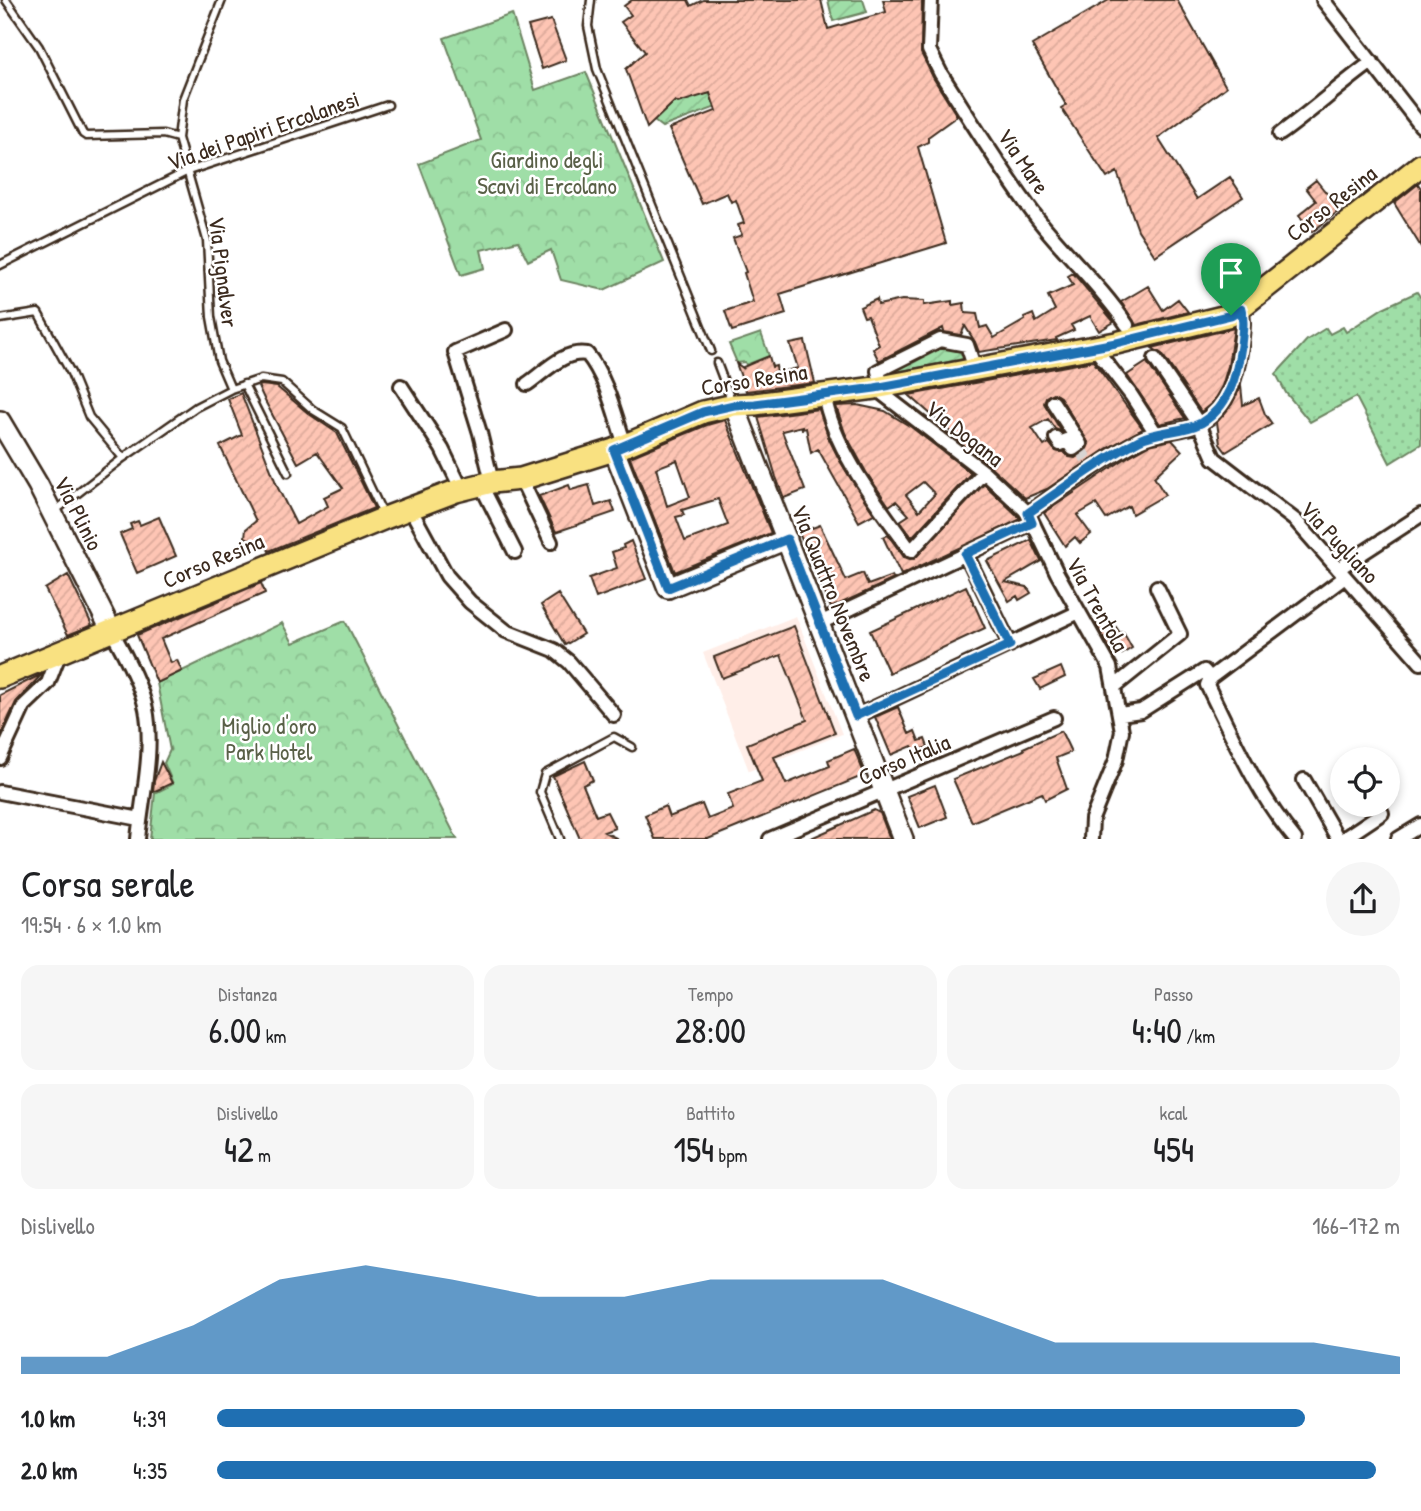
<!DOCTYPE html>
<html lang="it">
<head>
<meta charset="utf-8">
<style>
	body { margin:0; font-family:"Patrick Hand",sans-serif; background:#f6f6f6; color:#202124; height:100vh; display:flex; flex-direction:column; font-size:26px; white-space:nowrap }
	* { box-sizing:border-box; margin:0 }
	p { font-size:23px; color:#757577 }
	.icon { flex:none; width:38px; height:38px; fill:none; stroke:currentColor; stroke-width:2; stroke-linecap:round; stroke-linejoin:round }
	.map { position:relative; height:839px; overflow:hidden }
	.sheet { display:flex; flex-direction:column; background:#fff; flex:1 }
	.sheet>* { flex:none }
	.buttons { position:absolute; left:1330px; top:747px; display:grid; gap:14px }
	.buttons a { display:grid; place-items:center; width:70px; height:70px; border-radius:50%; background:#fff; box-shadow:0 4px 10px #0003; font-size:35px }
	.pin { position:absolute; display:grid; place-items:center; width:60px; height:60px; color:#fff; margin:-72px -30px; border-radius:50% 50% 50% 0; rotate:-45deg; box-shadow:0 0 7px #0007 }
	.pin .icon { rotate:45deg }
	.round { display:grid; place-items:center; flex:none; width:74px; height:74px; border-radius:37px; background:#f6f6f6 }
	.summary { display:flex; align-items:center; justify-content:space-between; height:119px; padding:0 21px }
	h1 { font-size:38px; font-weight:600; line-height:52px }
	.metrics { display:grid; grid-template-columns:repeat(3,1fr); gap:10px; height:119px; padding:7px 21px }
	.metrics div { display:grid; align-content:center; border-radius:18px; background:#f6f6f6; text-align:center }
	.metrics b { font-size:35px; font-weight:600 }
	.metrics small { font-size:19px; font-weight:400 }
	.metrics p { font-size:19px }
	.chart { height:196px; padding:14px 21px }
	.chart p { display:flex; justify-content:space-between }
	.chart svg { width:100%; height:126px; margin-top:7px; fill:#1f6fb2; opacity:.7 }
	ul { padding:0 21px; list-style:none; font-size:23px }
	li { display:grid; grid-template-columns:112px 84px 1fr; align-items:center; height:52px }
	li i { height:18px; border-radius:9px; background:#1f6fb2 }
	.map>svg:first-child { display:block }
</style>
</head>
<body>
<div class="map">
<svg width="1421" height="839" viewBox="0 0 1421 839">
	<defs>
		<pattern id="grass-dots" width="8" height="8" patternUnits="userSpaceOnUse" patternTransform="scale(1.75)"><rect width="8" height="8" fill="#9fdea7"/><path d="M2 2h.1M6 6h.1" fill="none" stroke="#8abf8f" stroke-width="1.8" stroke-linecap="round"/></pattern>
		<pattern id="park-crowns" width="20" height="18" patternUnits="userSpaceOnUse" patternTransform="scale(1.75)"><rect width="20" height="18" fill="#9fdea7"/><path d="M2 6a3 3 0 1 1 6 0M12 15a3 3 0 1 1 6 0" fill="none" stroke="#8abf8f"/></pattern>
		<pattern id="garden-furrows" width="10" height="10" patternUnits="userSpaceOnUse" patternTransform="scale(1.75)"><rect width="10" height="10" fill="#9fdea7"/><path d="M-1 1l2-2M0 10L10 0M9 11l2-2" fill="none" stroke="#8abf8f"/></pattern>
		<pattern id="building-hatch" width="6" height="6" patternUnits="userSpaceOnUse" patternTransform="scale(1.75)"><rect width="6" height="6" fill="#fec5b4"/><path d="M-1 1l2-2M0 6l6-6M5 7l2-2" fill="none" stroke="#dba99a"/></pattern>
	</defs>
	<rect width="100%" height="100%" fill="#fff"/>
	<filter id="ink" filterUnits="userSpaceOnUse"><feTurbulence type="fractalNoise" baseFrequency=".0143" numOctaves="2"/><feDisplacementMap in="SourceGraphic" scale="14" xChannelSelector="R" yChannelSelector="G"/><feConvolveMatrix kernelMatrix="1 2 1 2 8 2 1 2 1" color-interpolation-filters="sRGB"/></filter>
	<g filter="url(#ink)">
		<!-- built -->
		<path fill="#ffeee8" d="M796,616L842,734L749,771L703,653Z"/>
		<!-- grass -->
		<path fill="url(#grass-dots)" stroke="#6d8462" stroke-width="2" d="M1417,292L1421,298V444L1390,463L1356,397L1310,422L1286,393L1276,374L1307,340L1326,328L1330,334L1343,327L1346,332L1383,308Z"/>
		<!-- park -->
		<path fill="url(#park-crowns)" stroke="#6d8462" stroke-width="2" d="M512,14L535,90L586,72L664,262L604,290L561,280L551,250L528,261L518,241L481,250L485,268L461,275L419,164L481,140L444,38Z
			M761,333L769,356L746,365L745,362L737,363L729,344Z
			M345,621L457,839H150L155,793L173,784L164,763L170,750L157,683L282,623L293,643Z"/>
		<!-- garden -->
		<path fill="url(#garden-furrows)" stroke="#6d8462" stroke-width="2" d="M828,0H863L867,12L833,21Z
			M710,93L712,100L720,98L722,105L662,127L654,121L675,101Z
			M950,346L967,348L968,358L893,373L890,365L931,348Z"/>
		<!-- building -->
		<path fill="url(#building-hatch)" stroke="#3b2a1e" stroke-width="2" fill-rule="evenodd" d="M632,0H688L691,6L703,0H821L828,29L886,12L883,0H922L921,53L934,79L957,116L928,137V142L918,147L946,243L780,294L786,314L732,331L725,311L753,302L744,273L746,272L733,238L742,235L738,225L744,223L736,200L731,202L727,193L702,204L669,129L716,111L710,93L678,103L675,101L647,128L626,69L645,52L621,22L631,15L624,6Z
			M1109,0H1177L1226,87L1158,138L1197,199L1230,177L1243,197L1155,256L1138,230L1117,172L1107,178L1061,108L1066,105L1032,45Z
			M551,20L566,60L542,69L528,26Z
			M1316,180L1340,210L1312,232L1299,215L1316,201L1306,188Z
			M1418,184L1421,188V247L1394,203Z
			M1073,273L1114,322L1099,331L1090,316L1071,325L1074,330L1056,338L1057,340L979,352L975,342L965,326L961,335L944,332L943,328L879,361L873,349L879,345L868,316L864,317L860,307L877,299L878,305L902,300L924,301V305L952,301V305L964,303L965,313L977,314L980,328L987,326L994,338L1025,320L1024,318L1033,314L1036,322L1055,310L1048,296L1073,285L1068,276Z
			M1148,286L1163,310L1178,299L1188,312L1136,325L1121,302Z
			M1234,328L1228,366L1222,386L1212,403L1201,412L1162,354L1152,348Z
			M805,341L815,383L746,391L736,363L744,369L743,367L769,356L772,367L776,366L777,373L798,368L790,344Z
			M1093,361L1143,429L1106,449L1047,489L1025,498L989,465L949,434L951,432L909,395ZM1053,393L1060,397L1089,444L1086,451L1075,458L1069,457L1064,452L1056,451L1049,443L1044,446L1032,428L1048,419L1055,429L1062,432L1044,403L1046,397Z
			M1147,362L1148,364L1185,418L1160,424L1127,375Z
			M262,385L277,387L309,414L337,433L374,508L269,551L263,540L257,543L245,537L246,529L256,521L220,446L242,435L228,399L241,393L278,488L296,524L328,506L324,497L343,488L317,452L298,463L265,401L258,386Z
			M1241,386L1243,405L1259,398L1265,414L1272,424L1226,452L1220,444L1217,422L1232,404Z
			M857,405L885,411L911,427L971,473L912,537L900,521L909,515L896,501L889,506L866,472L845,433L836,406ZM923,482L935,494L919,511L906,495Z
			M819,409L829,439L840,461L874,514L859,522L818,449L811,453L806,428L802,429V426L782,431L805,490L784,498L776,477L758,417Z
			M725,420L771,533L675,572L630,457L707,425ZM677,460L690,497L667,506L656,468ZM718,499L728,525L685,541L676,517L684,515L682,510Z
			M1172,440L1182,451L1154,477L1165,495L1132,514L1129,506L1106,519L1096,504L1077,515L1091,534L1080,543L1075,537L1065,546L1044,513L1129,456L1149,445Z
			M984,484L1021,519L901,575L883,537L888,535L904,557L914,559Z
			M569,485L571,490L589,485L595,506L611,501L615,512L556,532L539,496Z
			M159,517L176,556L137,573L120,534L132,529L130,524L138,521L140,525Z
			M820,525L846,580L863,573L868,585L892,576L894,579L831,608L799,533Z
			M1031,540L1041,561L1005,582L1027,587L1031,593L1019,600L1017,596L1009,601L987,561Z
			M631,541L646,579L596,598L589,578L617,568L612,552L624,548L623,545Z
			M68,575L92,625L68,635L45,589Z
			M261,583L265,593L161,639L171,663L177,660L182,671L157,683L137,635Z
			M966,586L985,628L889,673L870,631Z
			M558,594L583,634L565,645L541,605Z
			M1103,621L1109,631L1116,627L1120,633L1123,632L1132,648L1122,654L1117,645L1110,649L1096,624Z
			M794,626L835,733L774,757L786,784L830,766L828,760L854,749L865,775L708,839H655L645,815L665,806L669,817L702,804L708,819L733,809L728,794L762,781L747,744L807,720L781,655L722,678L714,657Z
			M1061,667L1065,677L1040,689L1034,679Z
			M42,674L16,702L0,737V695Z
			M898,707L909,734L915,731L919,741L925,739L928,747L915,752L912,746L891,755L875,717Z
			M1061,731L1071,752L1056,758L1067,789L1045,800L1042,793L972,822L953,779L1024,750L1023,748Z
			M585,761L593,780L583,785L596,816L607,812L615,828L604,832L618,839H580L553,776Z
			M161,762L172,783L153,792L154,781Z
			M935,785L947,817L920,828L907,796Z
			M874,810L880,813L890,839H809Z"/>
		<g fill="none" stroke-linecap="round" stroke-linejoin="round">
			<!-- street-tunnel -->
			<path stroke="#d8d4d2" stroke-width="12" stroke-dasharray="12 6" stroke-linecap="butt" d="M1080,449L1089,463"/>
			<defs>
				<path id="lane" d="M6,0L39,47L83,134L86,136L163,134L178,138
					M222,0L183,99L178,138L207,240L211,317L219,361L231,389
					M591,0L588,26L597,69L711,351
					M0,265L188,171L388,105
					M0,319L38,313L71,373L89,417L123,458
					M717,363L731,400
					M244,384L288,473
					M55,511L123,458L196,407L231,389L261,379L282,382L313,410L342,428L384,516
					M560,839L540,792L545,774L614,737L632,747"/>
				<path id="street" d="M931,0L929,50L941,74C972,122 1002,172 1037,218C1066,255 1101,286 1127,325
					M1323,0L1421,126
					M1280,134C1312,111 1340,85 1372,62
					M1094,347L1131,395L1157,435
					M1155,359L1199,424L1214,458L1296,521L1421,663
					M527,384C545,372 563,350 587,354C607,378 615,416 625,445
					M401,386L442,449L462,490
					M882,386L878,371L940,340L967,345L975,369
					M875,388L984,472L1028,513L1057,573L1110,667L1122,731L1116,760L1092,819L1091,839
					M824,394C834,451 878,505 911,551L984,472
					M1053,402L1080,444L1073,449L1066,440L1060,444L1056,438
					M521,479L551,542
					M492,482L480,433L455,352L506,330
					M481,485L515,552
					M410,508L447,576L470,602L506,631L554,650L569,662L614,715
					M1028,513C1064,488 1100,461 1139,440C1158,430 1182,433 1201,423C1229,407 1237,375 1241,346C1242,333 1245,321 1241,309
					M966,554L1010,645
					M1338,569L1421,515
					M820,623L1032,523
					M111,630C123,651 141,685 146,709C154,751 142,797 138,839
					M1210,678L1207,685C1233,737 1257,794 1295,839
					M1114,687L1180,634L1157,587
					M1120,714L1141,711L1204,671L1210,678L1345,577
					M857,716L1079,612
					M0,758L24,706L48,683L60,652
					M1304,780L1338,839
					M0,792L140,819
					M770,839L1054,718
					M1343,839L1382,813L1376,805
					M1398,839L1421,825"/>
				<path id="secondary" d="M734,405L903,839
					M0,421L38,485L111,630
					M614,450L668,588L787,539"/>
				<path id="primary" d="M0,677L385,518L456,491L492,482L521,479L614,450L703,412L734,405L755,404L875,388L1116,343L1231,315L1421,165"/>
			</defs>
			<!-- lane casing -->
			<use href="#lane" stroke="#3b2a1e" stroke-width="11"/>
			<!-- street casing -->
			<use href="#street" stroke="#3b2a1e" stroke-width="18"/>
			<!-- secondary casing -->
			<use href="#secondary" stroke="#3b2a1e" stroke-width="24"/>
			<!-- primary casing -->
			<use href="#primary" stroke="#3b2a1e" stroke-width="26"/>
			<!-- lane -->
			<use href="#lane" stroke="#fff" stroke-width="6"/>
			<!-- street -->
			<use href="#street" stroke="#fff" stroke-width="12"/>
			<!-- secondary -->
			<use href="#secondary" stroke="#fff" stroke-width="19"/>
			<!-- primary -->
			<use href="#primary" stroke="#f9e181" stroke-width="21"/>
		</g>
	</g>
	<g fill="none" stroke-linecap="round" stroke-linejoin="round" filter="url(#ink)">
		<defs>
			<path id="route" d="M1241,309C1245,321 1242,333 1241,346C1237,375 1229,407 1201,423C1182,433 1158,430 1139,440C1100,461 1064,488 1028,513L1032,523L965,554L1010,645L856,716L787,539L668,588L614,450L703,412L734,405L755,404L875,388L1116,343L1231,315Z"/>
		</defs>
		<!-- route casing -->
		<use href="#route" stroke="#fff" stroke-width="14"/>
		<!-- route -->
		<use href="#route" stroke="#1f6fb2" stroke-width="9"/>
	</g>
	<g text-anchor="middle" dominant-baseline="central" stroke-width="5" stroke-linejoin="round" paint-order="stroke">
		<!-- street labels -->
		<g font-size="23" fill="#3b2a1e" stroke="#fff">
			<text transform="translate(263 130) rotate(-19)">Via dei Papiri Ercolanesi</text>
			<text transform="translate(1024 161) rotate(56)">Via Mare</text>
			<text transform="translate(1331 203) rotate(-38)">Corso Resina</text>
			<text transform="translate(224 272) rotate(83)">Via Pignalver</text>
			<text transform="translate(754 379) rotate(-9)">Corso Resina</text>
			<text transform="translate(965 433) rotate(38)">Via Dogana</text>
			<text transform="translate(79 513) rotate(63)">Via Plinio</text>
			<text transform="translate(1340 542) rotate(47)">Via Pugliano</text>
			<text transform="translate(213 560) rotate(-23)">Corso Resina</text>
			<text transform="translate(834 593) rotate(68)">Via Quattro Novembre</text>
			<text transform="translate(1098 604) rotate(61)">Via Trentola</text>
			<text transform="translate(904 759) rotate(-23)">Corso Italia</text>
		</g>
		<!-- park labels -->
		<g font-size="23" fill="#596047" stroke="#fff">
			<text x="547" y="159">Giardino degli<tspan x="547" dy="26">Scavi di Ercolano</tspan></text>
			<text x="269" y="725">Miglio d'oro<tspan x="269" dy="26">Park Hotel</tspan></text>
		</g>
	</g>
</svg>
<div class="buttons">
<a><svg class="icon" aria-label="locate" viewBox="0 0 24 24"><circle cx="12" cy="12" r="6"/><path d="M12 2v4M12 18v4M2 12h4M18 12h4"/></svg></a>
</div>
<div class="pin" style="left:1231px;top:315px;background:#1e9e55"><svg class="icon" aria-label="arrive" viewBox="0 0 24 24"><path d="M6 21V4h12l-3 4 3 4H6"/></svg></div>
</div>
<section class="sheet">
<div class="summary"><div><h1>Corsa serale</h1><p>19:54 · 6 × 1.0 km</p></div><a class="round"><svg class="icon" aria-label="share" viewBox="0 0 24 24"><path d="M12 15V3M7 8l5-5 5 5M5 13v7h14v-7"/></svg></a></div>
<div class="metrics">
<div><p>Distanza</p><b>6.00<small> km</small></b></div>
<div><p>Tempo</p><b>28:00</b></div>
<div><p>Passo</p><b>4:40<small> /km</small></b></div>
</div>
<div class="metrics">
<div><p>Dislivello</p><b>42<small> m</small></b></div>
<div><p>Battito</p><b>154<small> bpm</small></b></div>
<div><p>kcal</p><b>454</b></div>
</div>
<div class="chart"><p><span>Dislivello</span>166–172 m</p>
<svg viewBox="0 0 160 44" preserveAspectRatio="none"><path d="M0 44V38L10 38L20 27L30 11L40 6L50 11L60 17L70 17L80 11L90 11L100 11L110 22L120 33L130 33L140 33L150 33L160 38V44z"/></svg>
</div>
<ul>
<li><b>1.0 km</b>4:39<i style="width:92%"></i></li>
<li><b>2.0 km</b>4:35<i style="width:98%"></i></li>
</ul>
</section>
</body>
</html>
